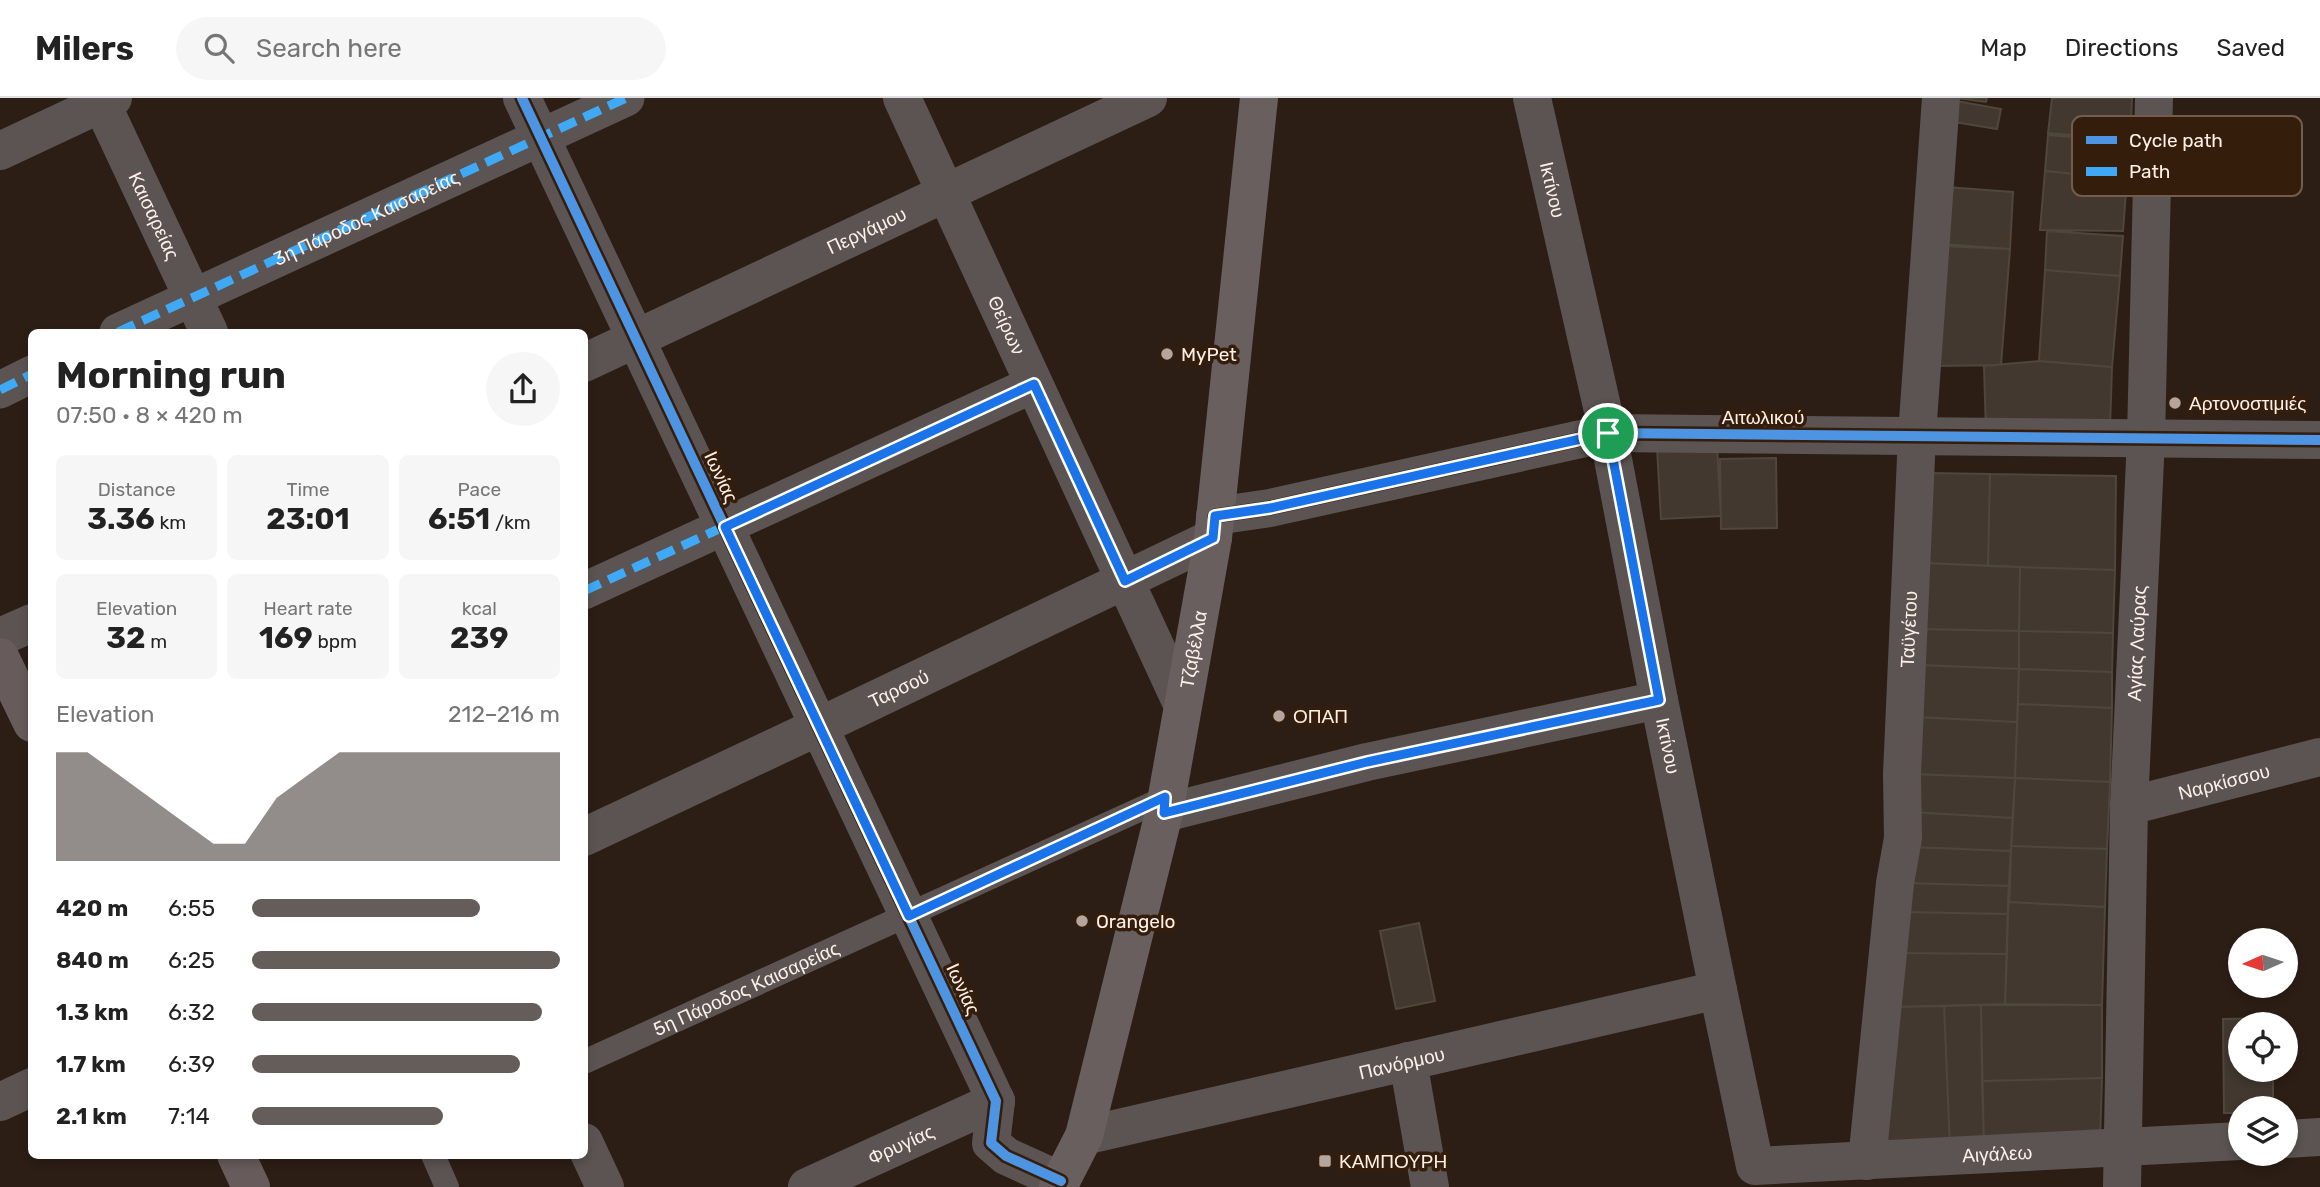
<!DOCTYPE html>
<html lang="en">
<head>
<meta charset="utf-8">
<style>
	body { margin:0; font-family:Rubik,sans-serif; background:#f6f6f6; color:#222; height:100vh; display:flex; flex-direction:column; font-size:26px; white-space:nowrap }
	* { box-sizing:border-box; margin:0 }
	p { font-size:23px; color:#767676 }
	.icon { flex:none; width:38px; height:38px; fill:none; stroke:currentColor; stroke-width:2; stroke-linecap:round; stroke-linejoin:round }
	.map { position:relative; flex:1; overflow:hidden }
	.details { position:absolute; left:28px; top:231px; width:560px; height:830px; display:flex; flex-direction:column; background:#fff; border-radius:10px; box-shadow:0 4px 10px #0003 }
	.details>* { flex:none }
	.needle { width:46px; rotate:267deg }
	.buttons { position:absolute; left:2228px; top:830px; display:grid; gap:14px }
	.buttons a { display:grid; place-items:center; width:70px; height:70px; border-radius:50%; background:#fff; box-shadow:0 4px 10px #0003; font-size:35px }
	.pin { position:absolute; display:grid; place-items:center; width:60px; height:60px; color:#fff; margin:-30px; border:4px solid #fff; border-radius:50%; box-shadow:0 2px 7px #0007 }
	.round { display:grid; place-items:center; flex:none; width:74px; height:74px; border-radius:37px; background:#f6f6f6 }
	.head { display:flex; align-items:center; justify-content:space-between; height:119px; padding:0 28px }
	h1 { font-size:38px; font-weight:700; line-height:52px }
	.figures { display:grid; grid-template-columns:repeat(3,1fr); gap:10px; height:119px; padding:7px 28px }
	.figures div { display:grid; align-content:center; border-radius:10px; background:#f6f6f6; text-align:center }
	.figures b { font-size:30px; font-weight:700 }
	.figures small { font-size:19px; font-weight:400 }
	.figures p { font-size:19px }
	.chart { height:196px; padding:14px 28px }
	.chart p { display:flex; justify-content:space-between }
	.chart svg { width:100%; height:126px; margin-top:7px; fill:#645d5a; opacity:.7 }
	ul { padding:0 28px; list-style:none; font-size:23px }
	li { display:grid; grid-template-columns:112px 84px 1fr; align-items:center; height:52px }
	li i { height:18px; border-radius:9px; background:#645d5a }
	header { display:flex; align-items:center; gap:42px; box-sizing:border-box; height:98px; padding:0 35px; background:#fff; border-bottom:2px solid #e0e0e0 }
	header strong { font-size:33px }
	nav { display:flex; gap:38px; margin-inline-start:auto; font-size:24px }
	.search { width:490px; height:63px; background:#f6f6f6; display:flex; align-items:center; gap:18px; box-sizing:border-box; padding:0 24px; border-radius:38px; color:#767676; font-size:26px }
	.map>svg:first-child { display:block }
</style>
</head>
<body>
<header>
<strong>Milers</strong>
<div class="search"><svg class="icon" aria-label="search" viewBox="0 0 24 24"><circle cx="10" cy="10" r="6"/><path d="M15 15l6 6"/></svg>Search here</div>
<nav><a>Map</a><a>Directions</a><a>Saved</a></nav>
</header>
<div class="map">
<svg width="2320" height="1089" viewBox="0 0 2320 1089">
	<rect width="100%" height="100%" fill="#2c1e15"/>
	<!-- building -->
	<path fill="#42382f" stroke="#4f463c" stroke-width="2" d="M1956,0H1987L1986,4Z
		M2052,0H2132L2130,42L2048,35Z
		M1951,2L2001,11L1997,31L1948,23Z
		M2048,37L2131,44L2127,81L2045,73Z
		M2045,73L2127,81L2123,133L2040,132Z
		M1946,89L2013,94L2010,151L1942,146Z
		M2047,133L2123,138L2120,178L2045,172Z
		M1941,148L2010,151L2001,267L1937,268Z
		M2045,172L2120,178L2112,269L2039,263Z
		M2039,263L2112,269L2110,330L1986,335L1984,268Z
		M1717,348L1721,418L1661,421L1657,350Z
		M1776,360L1777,430L1721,431L1720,361Z
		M1931,375L1990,376L1988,468L1926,465Z
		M1990,376L2116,378L2115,472L1988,468Z
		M1926,465L2020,469L2019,533L1922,531Z
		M2020,469L2115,472L2113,535L2019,533Z
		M1922,531L2019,533V571L1919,567Z
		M2019,533L2113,535L2112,574L2019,571Z
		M1919,567L2019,571L2017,624L1916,619Z
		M2019,571L2112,574V610L2018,606Z
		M2018,606L2112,610L2110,684L2015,680Z
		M1916,619L2017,624L2015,680L1913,676Z
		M1913,676L2015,680L2013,720L1911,714Z
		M2015,680L2110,684L2107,751L2011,748Z
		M1911,714L2013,720L2011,753L1910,749Z
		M2011,748L2107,751L2105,809L2008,804Z
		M1910,749L2011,753L2010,788L1905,785Z
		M1905,785L2010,788L2008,816L1902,814Z
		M2008,804L2105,809L2102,907L2005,906Z
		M1902,814L2008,816L2007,856L1898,855Z
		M1419,825L1435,903L1396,911L1380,833Z
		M1898,855L2007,856L2005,906L1894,909Z
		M1981,907L1984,1048L1950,1049L1944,908Z
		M1981,907H2102V980L1982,983Z
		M1944,908L1950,1049L1884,1052L1894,909Z
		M2273,920V926H2240V971H2273V1010H2240V1015H2224L2223,921Z
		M2102,980L2100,1043L1984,1048L1982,983Z"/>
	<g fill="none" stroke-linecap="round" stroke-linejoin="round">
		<!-- service -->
		<g stroke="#5b5453" stroke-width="24">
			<path id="s1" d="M584,964L1165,700"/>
			<path d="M433,1057L447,1089"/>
		</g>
		<!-- pedestrian -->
		<path stroke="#5b5453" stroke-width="37" d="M118,234L626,0
			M0,292L32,276
			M584,493L1034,286"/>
		<!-- minor -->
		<g stroke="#5b5453" stroke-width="38">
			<path id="s2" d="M99,0L209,234"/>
			<path d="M522,0L996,1003"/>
			<path id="s3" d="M902,0L1182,606"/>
			<path id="s4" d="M1532,0L1608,335L1659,602L1718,892"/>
			<path d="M0,53L113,0"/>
			<path id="s5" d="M584,265L1148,0"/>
			<path d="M0,539L32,525"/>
			<path id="s6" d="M2129,708L2320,659"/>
			<path d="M1164,715L1367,664L1659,602"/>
			<path d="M1408,963L1430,1089"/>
			<path d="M584,1044L605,1089"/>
			<path id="s7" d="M1867,1063L1895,785L1903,740L1902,676L1917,337L1941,0"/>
			<path id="s8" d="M2122,1089L2129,708L2146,340L2154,0"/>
		</g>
		<!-- tertiary -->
		<g stroke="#5b5453" stroke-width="38">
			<path d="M1215,418L1270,410L1608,335L2320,342"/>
			<path id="s9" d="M584,739L839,619L1213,440"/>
			<path d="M996,1003L991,1045L1006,1058L1061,1083"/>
			<path d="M0,1004L32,989"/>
			<path id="s10" d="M1084,1038L1718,892L1755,1068L2240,1043"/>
			<path d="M2286,1041L2320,1039"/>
			<path id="s11" d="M807,1089L996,1003"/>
		</g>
		<!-- secondary -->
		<path stroke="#685f5e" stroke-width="38" id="s12" d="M1058,1089L1084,1038L1164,715L1213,440L1259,0"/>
		<!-- primary -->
		<path stroke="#675c5b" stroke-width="38" d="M0,559L32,625
			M236,1057L251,1089"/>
		<!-- quiet -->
		<g stroke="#3fa9f5" stroke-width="9" stroke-dasharray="18 9" stroke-linecap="butt">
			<path id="s13" d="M118,234L626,0"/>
			<path d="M0,292L32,276"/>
			<path d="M584,493L1034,286"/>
		</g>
		<defs>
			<path id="cycleway" d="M522,0L996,1003L991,1045L1006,1058L1061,1083
				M1215,418L1270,410L1608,335L2320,342"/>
		</defs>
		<!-- cycleway casing -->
		<use href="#cycleway" stroke="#351d0c" stroke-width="15"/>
		<!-- cycleway -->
		<use href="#cycleway" stroke="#4d94e3" stroke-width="10"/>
	</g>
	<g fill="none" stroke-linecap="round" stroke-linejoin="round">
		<defs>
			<path id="route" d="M1034,286L1125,483L1213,440L1215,418L1270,410L1608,335L1659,602L1367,664L1164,715L1165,699L909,818L725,429Z"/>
		</defs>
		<!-- route casing -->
		<use href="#route" stroke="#fff" stroke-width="14"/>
		<!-- route -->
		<use href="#route" stroke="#1a73e8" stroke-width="9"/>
	</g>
	<!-- markers -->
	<g fill="#b4a69e" stroke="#351d0c" stroke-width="2.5">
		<circle cx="1167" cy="256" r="7"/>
		<circle cx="2175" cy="305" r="7"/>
		<circle cx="1279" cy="618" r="7"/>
		<circle cx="1082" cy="823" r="7"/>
		<rect x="1318" y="1056" width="14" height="14" rx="3.5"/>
	</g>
	<g text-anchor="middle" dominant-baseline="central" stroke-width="7" stroke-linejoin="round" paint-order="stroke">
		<!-- street labels -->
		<g font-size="19" fill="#fef0e7" stroke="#351d0c">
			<text stroke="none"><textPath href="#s4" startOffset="94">Ικτίνου</textPath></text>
			<text stroke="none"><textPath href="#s2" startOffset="130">Καισαρείας</textPath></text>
			<text stroke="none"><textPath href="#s13" startOffset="273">3η Πάροδος Καισαρείας</textPath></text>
			<text stroke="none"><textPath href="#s5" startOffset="312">Περγάμου</textPath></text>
			<text stroke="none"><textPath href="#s3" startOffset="250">Θείρων</textPath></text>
			<text x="1763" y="319">Αιτωλικού</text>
			<text transform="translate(721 379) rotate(65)">Ιωνίας</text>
			<text stroke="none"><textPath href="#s7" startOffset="534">Ταϋγέτου</textPath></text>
			<text stroke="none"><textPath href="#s8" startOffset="544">Αγίας Λαύρας</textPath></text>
			<text stroke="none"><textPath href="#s12" startOffset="556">Τζαβέλλα</textPath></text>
			<text stroke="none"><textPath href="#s9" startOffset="348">Ταρσού</textPath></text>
			<text stroke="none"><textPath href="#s4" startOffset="662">Ικτίνου</textPath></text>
			<text stroke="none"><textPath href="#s6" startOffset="98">Ναρκίσσου</textPath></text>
			<text stroke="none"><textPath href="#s1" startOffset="178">5η Πάροδος Καισαρείας</textPath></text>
			<text transform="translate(963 891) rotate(65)">Ιωνίας</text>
			<text stroke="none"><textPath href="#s10" startOffset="326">Πανόρμου</textPath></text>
			<text stroke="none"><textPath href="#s11" startOffset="103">Φρυγίας</textPath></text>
			<text stroke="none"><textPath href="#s10" startOffset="1073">Αιγάλεω</textPath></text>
		</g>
		<!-- poi labels -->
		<g font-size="19" fill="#fef0e7" stroke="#351d0c" text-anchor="start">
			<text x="1181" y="256">MyPet</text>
			<text x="2189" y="305">Αρτονοστιμιές</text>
			<text x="1293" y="618">ΟΠΑΠ</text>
			<text x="1096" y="823">Orangelo</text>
			<text x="1339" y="1063">ΚΑΜΠΟΥΡΗ</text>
		</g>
	</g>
	<!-- legend -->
	<rect x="2072" y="18" width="230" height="80" rx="10" fill="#351d0c" stroke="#715c4e" stroke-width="2"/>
	<rect x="2086" y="38" width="31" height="8" fill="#4d94e3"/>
	<rect x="2086" y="69" width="31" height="9" fill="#3fa9f5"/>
	<g font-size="19" fill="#fef0e7">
		<text x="2129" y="49">Cycle path</text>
		<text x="2129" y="80">Path</text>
	</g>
</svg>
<div class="buttons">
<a><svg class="needle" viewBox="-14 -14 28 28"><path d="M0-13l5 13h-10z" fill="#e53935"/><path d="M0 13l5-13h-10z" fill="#767676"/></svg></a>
<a><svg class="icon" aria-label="locate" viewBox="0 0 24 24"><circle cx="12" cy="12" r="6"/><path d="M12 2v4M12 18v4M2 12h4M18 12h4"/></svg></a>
<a><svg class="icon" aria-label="layers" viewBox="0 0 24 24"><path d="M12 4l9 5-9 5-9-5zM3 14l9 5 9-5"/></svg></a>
</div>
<div class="pin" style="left:1608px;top:335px;background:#1e9e55"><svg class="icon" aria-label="arrive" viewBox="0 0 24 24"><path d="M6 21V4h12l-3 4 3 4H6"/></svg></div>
<section class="details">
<div class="head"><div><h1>Morning run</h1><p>07:50 · 8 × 420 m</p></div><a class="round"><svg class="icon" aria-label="share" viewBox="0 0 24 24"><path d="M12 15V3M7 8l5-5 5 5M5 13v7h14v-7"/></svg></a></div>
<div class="figures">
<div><p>Distance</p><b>3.36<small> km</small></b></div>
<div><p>Time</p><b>23:01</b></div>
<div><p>Pace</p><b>6:51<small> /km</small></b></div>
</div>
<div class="figures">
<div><p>Elevation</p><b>32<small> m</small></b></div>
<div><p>Heart rate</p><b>169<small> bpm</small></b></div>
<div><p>kcal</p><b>239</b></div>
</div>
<div class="chart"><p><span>Elevation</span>212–216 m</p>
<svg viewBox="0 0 160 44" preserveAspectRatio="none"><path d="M0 44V6L10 6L20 14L30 22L40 30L50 38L60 38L70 22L80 14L90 6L100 6L110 6L120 6L130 6L140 6L150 6L160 6V44z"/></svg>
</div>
<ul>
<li><b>420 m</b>6:55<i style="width:74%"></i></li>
<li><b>840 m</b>6:25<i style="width:100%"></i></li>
<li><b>1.3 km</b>6:32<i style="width:94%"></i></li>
<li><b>1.7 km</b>6:39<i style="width:87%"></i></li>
<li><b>2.1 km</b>7:14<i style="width:62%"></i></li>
</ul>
</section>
</div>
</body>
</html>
